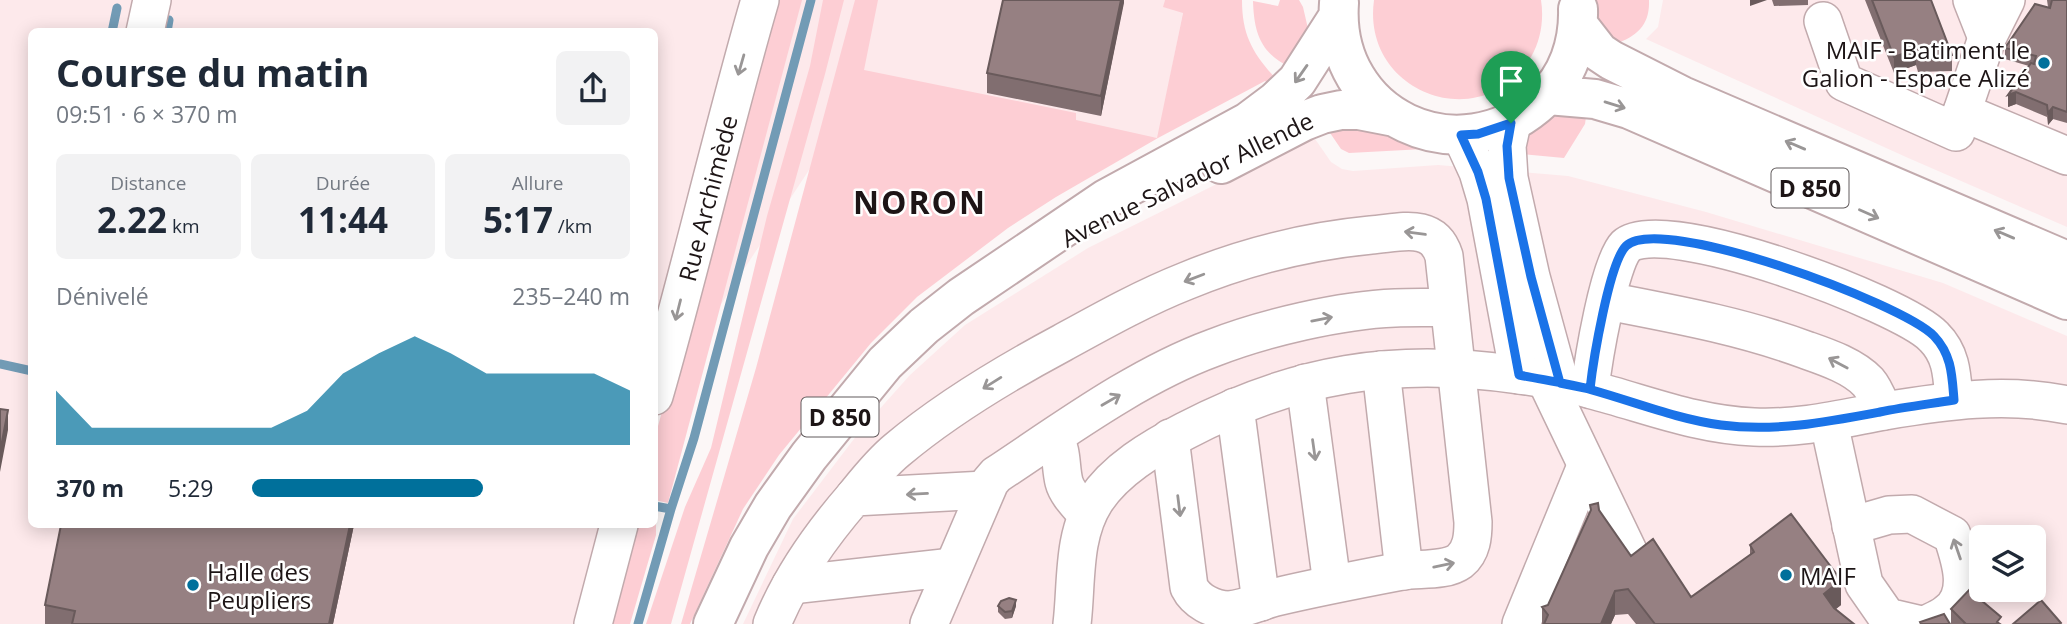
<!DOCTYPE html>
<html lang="fr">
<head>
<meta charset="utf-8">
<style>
	body { margin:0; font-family:"Open Sans",sans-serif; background:#f2f2f3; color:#1f2937; height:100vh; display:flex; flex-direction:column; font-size:26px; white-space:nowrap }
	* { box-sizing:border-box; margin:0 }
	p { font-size:23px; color:#747a83 }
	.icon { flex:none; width:38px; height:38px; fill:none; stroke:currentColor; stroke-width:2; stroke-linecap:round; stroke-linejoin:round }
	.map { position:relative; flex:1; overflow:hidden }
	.details { position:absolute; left:28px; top:28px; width:630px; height:500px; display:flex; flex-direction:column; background:#fff; border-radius:10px; box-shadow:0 4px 18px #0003 }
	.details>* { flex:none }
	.buttons { position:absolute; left:1969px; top:525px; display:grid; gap:14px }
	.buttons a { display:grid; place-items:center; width:77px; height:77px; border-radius:10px; background:#fff; box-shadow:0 4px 18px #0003; font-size:35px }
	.pin { position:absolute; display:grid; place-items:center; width:60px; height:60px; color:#fff; margin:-72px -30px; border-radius:50% 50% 50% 0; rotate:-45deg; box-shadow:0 0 7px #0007 }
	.pin .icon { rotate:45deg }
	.round { display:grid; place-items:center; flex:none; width:74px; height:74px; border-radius:10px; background:#f2f2f3 }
	.summary { display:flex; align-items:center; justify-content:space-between; height:119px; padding:0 28px }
	h1 { font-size:38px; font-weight:700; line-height:52px }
	.stats { display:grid; grid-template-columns:repeat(3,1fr); gap:10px; height:119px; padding:7px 28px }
	.stats div { display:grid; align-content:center; border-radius:10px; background:#f2f2f3; text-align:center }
	.stats b { font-size:35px; font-weight:700 }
	.stats small { font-size:19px; font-weight:400 }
	.stats p { font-size:19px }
	.chart { height:196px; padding:14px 28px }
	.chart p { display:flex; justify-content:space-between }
	.chart svg { width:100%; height:126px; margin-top:7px; fill:#00709b; opacity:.7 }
	ul { padding:0 28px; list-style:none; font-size:23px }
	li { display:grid; grid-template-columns:112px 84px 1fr; align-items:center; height:52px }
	li i { height:18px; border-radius:9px; background:#00709b }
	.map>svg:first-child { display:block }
</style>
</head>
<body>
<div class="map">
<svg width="2067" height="624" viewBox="0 0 2067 624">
	<rect width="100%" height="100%" fill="#fcf7f7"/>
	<!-- built -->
	<path fill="#fde9eb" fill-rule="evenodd" d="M0,0H1165L1164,7L1183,12L1158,138L847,112L655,405L654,32H32V525H604L579,624H0Z
		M1663,0H2067V227L1906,157L1646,39L1658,27Z
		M1313,136L1331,162L1342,169L1353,171L1438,165L1568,176L1706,212L1943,283L2067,336V624H743L793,519L860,431L910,375L965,325L1088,248ZM1981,537H2034V590H1981Z"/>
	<!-- green -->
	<path fill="#fdced4" d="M775,0H802L668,503L655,500V437Z
		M823,0H844L825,74L671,624H646L685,507L711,448L767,216L810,66Z
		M855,0H878L864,70L1076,113V120L1157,138L1183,13L1163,7L1165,0H1242C1242,37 1254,55 1278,81L1272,87L1265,81L1158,138L1056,197L1008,228L917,297L871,343L779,455L743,509L690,624H681L756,368Z
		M1280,0H1299L1303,7L1309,33L1290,67C1260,53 1254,32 1253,1L1278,6Z
		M1374,0H1541C1544,19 1541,40 1531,57C1482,138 1361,93 1374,0Z
		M1592,0H1649C1650,25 1637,36 1615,44L1596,17Z
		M1563,113L1586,117L1585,124L1564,158L1521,154C1527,133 1542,119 1563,113Z
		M1356,121L1409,141L1424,149L1349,153L1341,149L1326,127Z
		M655,518L656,522V535L630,624H603L628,525H654Z"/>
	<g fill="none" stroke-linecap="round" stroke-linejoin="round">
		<!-- stream -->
		<path stroke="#729bb5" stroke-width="9" d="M112,32L117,8
			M167,32L169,20
			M0,364L32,371
			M654,506L671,509
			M638,624L671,509L694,438L811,0"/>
		<defs>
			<g id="minor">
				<path d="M1972,0L1987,38L2006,0"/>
				<path d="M1823,21L1844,82L1956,132L1962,112"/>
				<path d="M145,32L152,0"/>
				<path d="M1987,38L1962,112L2067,156"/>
				<path d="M1512,123L1507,146L1509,178L1531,277L1560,383"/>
				<path d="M1461,135L1478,172L1486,199L1519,375"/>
				<path d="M1607,301C1674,314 1741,326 1806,350C1826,357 1853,366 1868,382C1875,390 1879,402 1883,411"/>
				<path d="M1381,370L1404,571"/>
				<path d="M1546,380L1639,574"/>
				<path d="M1305,383L1332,584"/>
				<path d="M1590,389C1593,362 1609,263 1626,246C1660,213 1902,303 1934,337C1952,355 1952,376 1954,400"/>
				<path id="s1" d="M654,396C692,264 722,131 760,0"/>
				<path d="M1235,407L1261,602"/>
				<path d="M1829,423L1864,584L1887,617L1917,624"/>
				<path d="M1054,437C1063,452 1060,466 1064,482C1067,494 1080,506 1087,515"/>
				<path d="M854,497C867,481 880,464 897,450C947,408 1004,374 1062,343C1102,321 1143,298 1186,281C1244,257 1309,241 1371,235C1399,233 1433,221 1444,256L1473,522C1473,536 1472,551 1460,561C1445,572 1419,568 1402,571C1360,579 1318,587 1276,597C1260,601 1245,609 1229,610C1213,610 1196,601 1189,587L1170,438"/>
				<path d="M1851,526L1889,515L1912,514L1952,535C1960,559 1973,595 1947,613C1941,618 1933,621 1927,624"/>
				<path d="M791,585L953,567"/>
				<path d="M593,624L619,525"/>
				<path d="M772,624C791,577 821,535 854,497L985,490"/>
				<path d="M929,624L990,482L996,475C1064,430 1137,376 1213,348C1264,328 1341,310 1395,308C1413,307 1431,308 1449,307"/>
				<path d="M1072,624C1077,583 1072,537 1095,501C1115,470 1152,448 1185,431C1296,373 1394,357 1519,375C1543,378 1568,383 1592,390C1646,404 1697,425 1754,427C1800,429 1840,419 1884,411C1945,401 2006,392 2067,405"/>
				<path d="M1521,624L1586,466"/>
			</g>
			<path id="major" d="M1339,3C1331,117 1459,177 1542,100C1568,77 1579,43 1578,9
				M1578,25L1599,52L1611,60L1682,96L2067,261
				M1548,95L1595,99L1629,109L2067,300
				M1221,164L1304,121L1322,114L1341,110H1359L1395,117
				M713,624L749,547L773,506L809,456L885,363L924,326L961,297L1106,199L1248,122L1276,101L1297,81L1338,17"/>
		</defs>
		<!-- minor casing -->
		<use href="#minor" stroke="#c2aaad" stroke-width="40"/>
		<!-- major casing -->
		<use href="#major" stroke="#c2aaad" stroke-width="42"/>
		<!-- minor -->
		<use href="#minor" stroke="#fff" stroke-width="37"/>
		<!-- major -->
		<use href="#major" stroke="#fff" stroke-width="38"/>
	</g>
	<!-- wall -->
	<path fill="#816e70" d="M1124,0L1101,116L987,93V73Z
		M1772,0H1808V5L1774,6Z
		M1865,0H1931L1952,55V71L1918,72L1916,65L1894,73Z
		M2047,0H2067V123L2053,119L2048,125L2047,117L2016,104L2008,107L2029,66L2005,59V48L2048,7Z
		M1590,505L1599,510L1631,556L1691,597L1750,555V545L1841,605L1836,609L1854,624H1636L1628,614L1615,615L1611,624H1542V607L1548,605L1590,513Z
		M354,525L333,624H45V605Z
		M998,606H1016L1012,618L1005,619L998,612Z
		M1951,609L2001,624H1951Z"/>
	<!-- shaded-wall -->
	<path fill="#695a5b" d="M1121,0H1124V3L1101,116V96Z
		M1750,0H1767L1750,6Z
		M1916,49V65L1894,73V57Z
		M2016,92V104L2008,107V95Z
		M2053,107V119L2048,125V113Z
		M8,410V430L0,472V452Z
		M350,525H354L333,624H329Z
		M1841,580V605L1824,618V594Z
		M1615,591V615L1611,624H1601Z
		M1016,600V606L1012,618V611Z"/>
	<!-- building -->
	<path fill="#968082" stroke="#695a5b" stroke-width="2" d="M1003,0H1121L1101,96L987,73Z
		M1872,0H1931L1952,55L1918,56L1916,49L1894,57Z
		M2051,0H2067V112L2053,107L2048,113L2047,105L2016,92L2008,95L2031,63L2034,64L2036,56L2005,48L2035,4L2050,8L2052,0Z
		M0,409L8,410L0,452Z
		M1598,503L1599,510L1631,556L1653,539L1691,597L1754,552L1750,545L1791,514L1841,580L1824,594L1834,608L1854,624H1655L1628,589L1615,591L1601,624H1544L1548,615L1542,607L1548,605L1591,510L1590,505Z
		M61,525H350L329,624H72L75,611L45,605Z
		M1969,590L2001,617L1997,622L2000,624H1964L1965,623L1951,609Z
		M1009,598L1016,600L1012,611L1005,612L998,606L1001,601Z
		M2041,600L2061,623L2060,624H2013Z
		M1944,614L1950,624H1921L1920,622Z"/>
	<!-- one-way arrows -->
	<defs><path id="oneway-shaft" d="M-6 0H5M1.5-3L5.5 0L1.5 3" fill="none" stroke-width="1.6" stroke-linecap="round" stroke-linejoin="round" transform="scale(1.75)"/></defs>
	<g stroke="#999696">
		<use href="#oneway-shaft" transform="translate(741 65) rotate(106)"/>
		<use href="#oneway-shaft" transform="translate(1301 74) rotate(125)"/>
		<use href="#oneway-shaft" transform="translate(1615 105) rotate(17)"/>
		<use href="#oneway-shaft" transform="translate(1795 145) rotate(-157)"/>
		<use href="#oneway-shaft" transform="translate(1869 214) rotate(24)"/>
		<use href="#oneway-shaft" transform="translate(1415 233) rotate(-172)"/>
		<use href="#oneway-shaft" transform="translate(2004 234) rotate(-157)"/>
		<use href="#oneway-shaft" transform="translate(1194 278) rotate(159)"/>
		<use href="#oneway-shaft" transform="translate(678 310) rotate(104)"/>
		<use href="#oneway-shaft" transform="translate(1322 319) rotate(-11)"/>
		<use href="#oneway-shaft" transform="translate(1838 363) rotate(-152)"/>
		<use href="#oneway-shaft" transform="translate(992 383) rotate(148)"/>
		<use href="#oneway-shaft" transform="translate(1111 400) rotate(-30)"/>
		<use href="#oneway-shaft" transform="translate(1314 450) rotate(82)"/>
		<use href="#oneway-shaft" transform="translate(917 494) rotate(177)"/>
		<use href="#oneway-shaft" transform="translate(1179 506) rotate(83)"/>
		<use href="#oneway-shaft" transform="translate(1957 549) rotate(-109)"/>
		<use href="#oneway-shaft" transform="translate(1444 565) rotate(-12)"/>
	</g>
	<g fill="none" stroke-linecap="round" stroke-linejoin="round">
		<defs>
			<path id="route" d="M1511,123L1478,134L1461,135L1478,172L1486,199L1519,375C1543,380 1568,383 1592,390C1635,402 1677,419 1721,425C1775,432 1827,422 1880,412C1904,407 1929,404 1954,400C1952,376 1952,355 1934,336C1902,303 1660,213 1626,246C1609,263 1593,362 1590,389L1560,383L1531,277L1509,178L1507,146L1511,123"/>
		</defs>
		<!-- route casing -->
		<use href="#route" stroke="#fff" stroke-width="14"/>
		<!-- route -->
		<use href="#route" stroke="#1a73e8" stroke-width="9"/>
	</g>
	<!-- markers -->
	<g fill="#00709b" stroke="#fff" stroke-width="2.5">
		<circle cx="2044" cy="63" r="7"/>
		<circle cx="1786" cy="575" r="7"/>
		<circle cx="193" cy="585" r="7"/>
	</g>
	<g text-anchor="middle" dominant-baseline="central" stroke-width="5" stroke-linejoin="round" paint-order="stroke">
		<!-- shield labels -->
		<g fill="#fff" stroke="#615b5c" stroke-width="2">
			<rect x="1771.5" y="168.5" width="77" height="39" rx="5"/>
			<rect x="801.5" y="397.5" width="77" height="39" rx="5"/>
		</g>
		<g font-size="23" font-weight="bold" fill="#1d1516">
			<text x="1810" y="188">D 850</text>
			<text x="840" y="417">D 850</text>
		</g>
		<!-- poi labels -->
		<g font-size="24" fill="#1d1516" stroke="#fff" text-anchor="start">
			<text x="2030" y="49" text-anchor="end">MAIF - Batiment le<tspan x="2030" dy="28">Galion - Espace Alizé</tspan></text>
			<text x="207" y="571">Halle des<tspan x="207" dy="28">Peupliers</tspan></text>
			<text x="1800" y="575">MAIF</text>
		</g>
		<!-- street labels -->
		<g font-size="24" fill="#1d1516" stroke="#fff">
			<text transform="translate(1187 179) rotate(-26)">Avenue Salvador Allende</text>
			<text stroke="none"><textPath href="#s1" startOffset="205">Rue Archimède</textPath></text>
		</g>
		<!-- district labels -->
		<g font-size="32" font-weight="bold" letter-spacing="2" fill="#1d1516" stroke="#fff">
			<text x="920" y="201">NORON</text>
		</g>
	</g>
</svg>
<div class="buttons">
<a><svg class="icon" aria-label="layers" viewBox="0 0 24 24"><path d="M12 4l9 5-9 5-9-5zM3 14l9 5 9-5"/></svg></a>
</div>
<div class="pin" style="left:1511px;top:123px;background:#1e9e55"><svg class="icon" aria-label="arrive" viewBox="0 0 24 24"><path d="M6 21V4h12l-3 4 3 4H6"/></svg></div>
<section class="details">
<div class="summary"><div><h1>Course du matin</h1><p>09:51 · 6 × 370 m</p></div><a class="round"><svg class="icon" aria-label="share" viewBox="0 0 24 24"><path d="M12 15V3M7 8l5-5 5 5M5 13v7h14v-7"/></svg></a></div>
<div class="stats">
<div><p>Distance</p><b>2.22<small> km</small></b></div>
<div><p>Durée</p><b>11:44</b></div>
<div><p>Allure</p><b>5:17<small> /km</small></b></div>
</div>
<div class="chart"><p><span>Dénivelé</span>235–240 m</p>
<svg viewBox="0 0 160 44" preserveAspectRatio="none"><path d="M0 44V25L10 38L20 38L30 38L40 38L50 38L60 38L70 32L80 19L90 12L100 6L110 12L120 19L130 19L140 19L150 19L160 25V44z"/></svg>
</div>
<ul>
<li><b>370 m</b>5:29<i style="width:61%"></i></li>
</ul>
</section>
</div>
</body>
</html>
